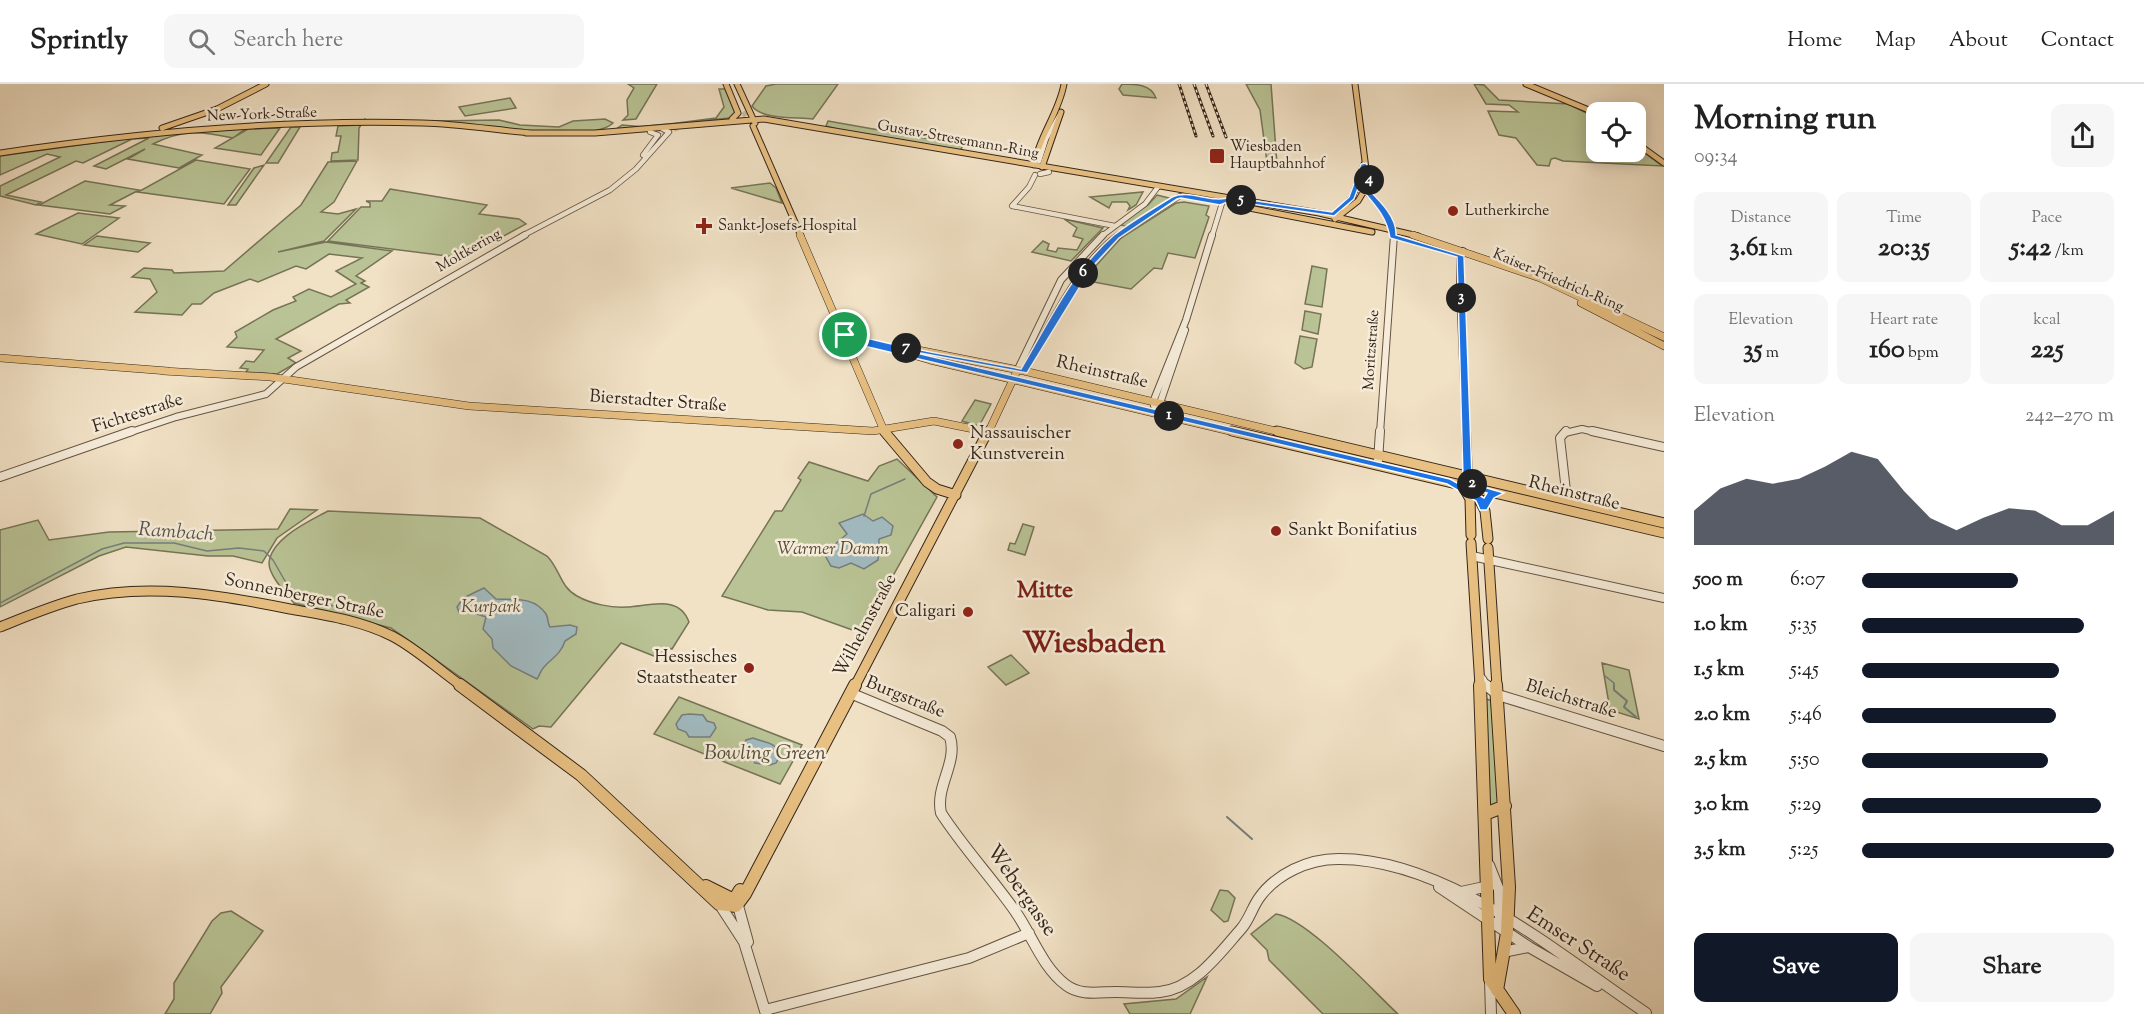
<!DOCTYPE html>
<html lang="en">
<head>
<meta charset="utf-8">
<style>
	body { margin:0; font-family:"Sorts Mill Goudy",serif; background:#f6f6f6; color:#222; height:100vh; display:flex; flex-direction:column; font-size:22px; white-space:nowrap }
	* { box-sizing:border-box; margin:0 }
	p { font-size:20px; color:#767676 }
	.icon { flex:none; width:33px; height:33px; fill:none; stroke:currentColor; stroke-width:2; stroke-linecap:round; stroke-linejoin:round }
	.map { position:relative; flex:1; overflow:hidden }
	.panel { display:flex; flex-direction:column; background:#fff; width:480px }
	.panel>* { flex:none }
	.tools { position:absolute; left:1586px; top:18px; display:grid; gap:12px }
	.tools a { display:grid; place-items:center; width:60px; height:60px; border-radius:12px; background:#fff; box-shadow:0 3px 15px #0003; font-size:30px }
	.pin { position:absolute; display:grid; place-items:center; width:51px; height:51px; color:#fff; margin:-26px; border:3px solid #fff; border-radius:50%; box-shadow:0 2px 6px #0007 }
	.km { position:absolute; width:30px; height:30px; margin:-15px; border-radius:50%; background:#222; color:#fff; font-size:16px; line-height:30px; text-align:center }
	.round { display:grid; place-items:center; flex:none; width:63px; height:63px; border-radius:12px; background:#f6f6f6 }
	.head { display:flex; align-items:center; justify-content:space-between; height:102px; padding:0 30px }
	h1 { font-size:33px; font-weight:700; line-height:45px }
	.figures { display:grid; grid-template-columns:repeat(3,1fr); gap:9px; height:102px; padding:6px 30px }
	.figures div { display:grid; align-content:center; border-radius:12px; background:#f6f6f6; text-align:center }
	.figures b { font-size:26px; font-weight:700 }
	.figures small { font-size:16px; font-weight:400 }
	.figures p { font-size:16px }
	.chart { height:168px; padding:12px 30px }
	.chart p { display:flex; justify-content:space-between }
	.chart svg { width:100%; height:108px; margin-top:6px; fill:#111827; opacity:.7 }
	.cta { display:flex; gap:12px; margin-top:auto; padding:12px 30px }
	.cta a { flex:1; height:69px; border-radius:12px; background:#111827; color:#fff; font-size:24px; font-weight:700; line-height:69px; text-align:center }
	.cta a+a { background:#f6f6f6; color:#222 }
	ul { padding:0 30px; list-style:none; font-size:20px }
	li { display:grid; grid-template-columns:96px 72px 1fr; align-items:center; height:45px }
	li i { height:15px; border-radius:8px; background:#111827 }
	header { display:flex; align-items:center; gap:36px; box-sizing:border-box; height:84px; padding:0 30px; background:#fff; border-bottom:2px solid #e0e0e0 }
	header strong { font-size:28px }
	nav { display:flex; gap:33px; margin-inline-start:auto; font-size:21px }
	.search { width:420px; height:54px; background:#f6f6f6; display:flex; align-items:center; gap:15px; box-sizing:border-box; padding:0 21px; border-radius:12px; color:#767676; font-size:22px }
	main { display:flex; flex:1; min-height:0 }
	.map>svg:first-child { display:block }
</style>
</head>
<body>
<header>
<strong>Sprintly</strong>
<div class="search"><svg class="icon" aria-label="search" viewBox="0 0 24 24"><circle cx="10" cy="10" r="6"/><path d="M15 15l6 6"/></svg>Search here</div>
<nav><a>Home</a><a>Map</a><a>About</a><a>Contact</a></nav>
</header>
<main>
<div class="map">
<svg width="1664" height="930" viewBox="0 0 1664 930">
	<rect width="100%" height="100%" fill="#f1e1c5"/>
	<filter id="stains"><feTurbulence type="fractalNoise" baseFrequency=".00333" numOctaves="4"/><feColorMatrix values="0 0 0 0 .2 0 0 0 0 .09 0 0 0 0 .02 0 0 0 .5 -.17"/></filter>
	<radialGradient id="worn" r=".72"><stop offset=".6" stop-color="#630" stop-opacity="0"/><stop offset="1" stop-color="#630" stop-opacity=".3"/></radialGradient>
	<!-- green -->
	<path fill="#b9c395" stroke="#767457" stroke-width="1.5" d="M628,0H657L636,35L623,36L628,31L627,16L634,4Z
		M776,0H838L813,35C796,33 762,36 752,22L766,2Z
		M1122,0C1135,0 1151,0 1156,14L1123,11L1119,5Z
		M1246,0H1271L1277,80L1267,78L1260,26Z
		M1474,0L1484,1L1499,16L1569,20L1596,34V68H1635V62L1662,82L1563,77L1555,74L1551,75L1549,82L1537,81L1516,54L1499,51L1488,27L1518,28L1509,21L1486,20Z
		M719,5H725L735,29L730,34L616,45L622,41L646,43L716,34L724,23Z
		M510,14L516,24L465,32L459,23Z
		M365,35L368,38L499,36L520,41L559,43L573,37L605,35L613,39C592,60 482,41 450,40C421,39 392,39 363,39Z
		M828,37L964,61L960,66L841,46L826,42Z
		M361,41L359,44L358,76L331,77L332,69L338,68L341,52H336L338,42Z
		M291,43H300L278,79H266Z
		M280,44L261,71L215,64L248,45Z
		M245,45L233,54C200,47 183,45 153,60L202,71L179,84L128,75L145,65L106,85L94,82L149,54L132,55L83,79L76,77L6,111L41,118L36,121L0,112V102L60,73L47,70L0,91V72L173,48Z
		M196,76L250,85L224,120L138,108Z
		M357,77L334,118L321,128L338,130L356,125L324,157L278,168L326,158L392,167L356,192L365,197L361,199L369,203L346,216L350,219L339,220L276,255L301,267L288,274L296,279L277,290L246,288L248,285L240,284L246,277L254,278L264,266L227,263L237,253L235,248L273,226L296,217L293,213L309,205L331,213L356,200L336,187L362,174L329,170L306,185L296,182L258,198L250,195L214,209L201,220H192L182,231L135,228L157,208L150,195L132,193L144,184L172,186L174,189L224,187L301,121L328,78Z
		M264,81L236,121H228L254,84Z
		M85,97L139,106L110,121L125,122L110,130L39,121Z
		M770,99L776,104L782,119L731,104Z
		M390,105L487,121L479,130L519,135L526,140L459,176L455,173L328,157L361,123H370V119L366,117H382Z
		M1143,108L1136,121L1128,126L1130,122L1127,118H1112L1109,124L1090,113Z
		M1157,111L1173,115L1128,143L1118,140L1148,121Z
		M1184,118L1209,122L1206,131L1209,133L1195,174L1168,169L1162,185L1154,184L1131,205L1083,196L1121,154L1176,119Z
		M78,129L119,134L82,160L36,150Z
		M1064,135L1103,144L1071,177L1032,168L1043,157L1049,160L1047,166L1056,168L1058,164L1077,166L1083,155L1073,152L1077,144Z
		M97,152L150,159L138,168L84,161Z
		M1312,182L1327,185L1322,223L1305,220Z
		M1305,227L1321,230L1318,250L1302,246Z
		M1300,252L1317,255L1312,283L1304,285L1295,279Z
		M975,316L991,320L979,342L962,337Z
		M897,375L937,413L861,549L802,528L768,526L722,512L775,427H782L801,396L798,394L809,378L868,397L879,382Z
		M290,425L317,426L277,454L262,479L233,472H208L126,463L99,472L0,523V446L38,436L49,456L109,448L278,445Z
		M328,427L480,434L547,472C560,485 560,503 577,512C591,520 611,524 627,523C649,522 679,510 689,538L672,565L666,563L659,574L621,559L551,643L539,642L533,645L391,544L294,519C286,509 269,492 269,479C271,454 310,437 328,427Z
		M1023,440L1034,443L1025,471L1008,466L1010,459L1015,460Z
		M1011,571L1029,589L1006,601L988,583Z
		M1602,579L1629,586L1639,635L1610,626Z
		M679,613L802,661L780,700L654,650Z
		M1484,614L1492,617L1501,730L1490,726Z
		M1220,806L1228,807L1235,814L1228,837L1224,838L1211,826Z
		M231,827L263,847L221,903L222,909L210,930H165L174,915V899L212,837L221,829Z
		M1276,830C1308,835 1372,906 1398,930H1323L1269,876L1267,866L1251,850Z
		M1207,893L1190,930H1130L1124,920L1176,915Z"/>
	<!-- water -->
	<path fill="#a1bac0" stroke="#757e7d" stroke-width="1.5" d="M863,430L873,437L882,433L893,442L891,451L879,455L878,476L864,485L851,479L839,484L831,482L822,466L834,461L847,450L839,439Z
		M484,504L496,515C514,516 534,512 546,530C549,535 547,539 550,543L570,541L577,543L576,550L565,557C561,570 552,574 544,583C540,587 540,591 537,595L511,582L493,564L492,555L483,545L486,533L474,529L459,528L457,523L463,514Z
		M689,630L703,631L707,637L714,639L716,644L710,653H689L686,648L678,645L676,640L682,631Z
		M753,654C767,660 772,656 781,670L776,679L770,681L755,679L751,673L743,670L741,665L746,656Z"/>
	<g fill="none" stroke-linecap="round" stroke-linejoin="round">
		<!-- stream-far1 -->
		<path stroke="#757e7d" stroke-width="1.5" d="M864,432L871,410L905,395
			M0,519L102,465L124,459H174L207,467L239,464L264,467L273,476L289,504L306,516L376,531
			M1605,592L1614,599V602"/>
		<!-- stream -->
		<path stroke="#757e7d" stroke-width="2" d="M1614,601V606L1627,617L1624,623L1636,633
			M1227,733L1252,755"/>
		<!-- minor-tunnel -->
		<path stroke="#cbbba3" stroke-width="4.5" stroke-dasharray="4.5 2" stroke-linecap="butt" d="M662,51L680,43"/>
		<!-- major-tunnel -->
		<path stroke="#cbbba3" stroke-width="5" stroke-dasharray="5 3" stroke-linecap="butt" d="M743,28L753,42"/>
		<defs>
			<path id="minor-far3" d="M643,71L658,51L650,48
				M1039,77L1046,55L1059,32
				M1040,90L1049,88
				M1035,91L1029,103L1012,122L1115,142
				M1357,105C1378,110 1384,130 1394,147V152
				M522,152L610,106L636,85L669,48L661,44
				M1102,152L1145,120L1158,103
				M1117,152L1180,112
				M1212,152L1223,116L1230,115"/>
			<path id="minor-far2" d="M1463,167L1460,175V206L1466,349
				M1017,287L1061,196L1103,151
				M1024,287C1049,244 1078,180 1119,151
				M1158,325L1185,246
				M1156,329L1153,318L1186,236L1212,151
				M128,349L176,333L266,310L296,283L525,151
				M1380,349L1394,151
				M1565,349L1582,345L1599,349"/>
			<path id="minor-far1" d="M1466,347L1468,393
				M1566,347L1560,354L1567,416
				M1592,347L1664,363
				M1378,377L1380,347
				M0,393L132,347
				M1472,472L1664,514
				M1482,595L1486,602"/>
			<path id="minor" d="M1486,601L1498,611L1664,662
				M850,609L942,647L950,653C958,679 935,702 941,729C963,763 991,793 1015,827C1032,851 1042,883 1066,901C1080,912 1099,908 1115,908C1130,908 1145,910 1160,908C1195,904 1219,870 1241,845C1249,836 1252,824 1259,814C1276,790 1308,775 1338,775C1447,774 1559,871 1646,929
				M1489,781L1499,806L1500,836
				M1439,803L1529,863L1597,902
				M1461,808L1489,802
				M737,818L748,858
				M720,821L744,858L766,930
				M1503,868L1528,863
				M1490,896L1491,930
				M765,926L969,874L1029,849"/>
			<path id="major-far3" d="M726,0L738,29L732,35
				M737,0L755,39
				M1526,0L1596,29
				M753,42L801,152
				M162,44L217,25L266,0
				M526,49H595L764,35L1319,129L1418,152
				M1635,58L1664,79
				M0,69C140,48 280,35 422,39C459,40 495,46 531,49
				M1034,81C1039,52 1059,29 1064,0
				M1042,83L1061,28
				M1244,123L1372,148
				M1343,123L1352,114L1364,80
				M1335,135L1358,117L1368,100L1355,0"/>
			<path id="major-far2" d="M800,151L885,349
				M1413,151L1540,194L1664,253
				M1581,219L1664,262
				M845,251L930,276L1238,349
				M913,265L1024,287L1284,349
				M0,274L168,287
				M163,287L270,293L469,322L873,347L934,337L988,348
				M988,349L1017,287"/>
			<path id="major-far1" d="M884,347L927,398L937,405L956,411
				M984,347L988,348
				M1232,347L1664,449
				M1277,347L1664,439
				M1472,401L1485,427L1488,455
				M1465,406L1470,415L1471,451
				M1471,459L1480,602
				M1488,464L1497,602
				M0,543C25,533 51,522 77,515C148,498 220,511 290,525C324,531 360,536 392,552C417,565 439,586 462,602
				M855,602L988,347"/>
			<path id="major" d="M460,601L581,691L719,820L736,822L745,810L855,601
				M1480,601L1490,895L1514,930
				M1496,601L1509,803L1507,849L1497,906
				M1485,730L1505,722
				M706,802L734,816L740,806"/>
		</defs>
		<!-- minor-far3 casing -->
		<use href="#minor-far3" stroke="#635444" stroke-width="6"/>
		<!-- minor-far2 casing -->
		<use href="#minor-far2" stroke="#635444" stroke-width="8"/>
		<!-- minor-far1 casing -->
		<use href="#minor-far1" stroke="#635444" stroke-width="10"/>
		<!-- minor casing -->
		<use href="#minor" stroke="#635444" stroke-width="12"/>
		<!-- major-far3 casing -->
		<use href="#major-far3" stroke="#342519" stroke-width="7"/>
		<!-- major-far2 casing -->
		<use href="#major-far2" stroke="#342519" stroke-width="8"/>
		<!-- major-far1 casing -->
		<use href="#major-far1" stroke="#342519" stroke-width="11"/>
		<!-- major casing -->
		<use href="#major" stroke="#342519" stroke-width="14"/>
		<!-- minor-far3 -->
		<use href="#minor-far3" stroke="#f6ecd9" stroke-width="4.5"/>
		<!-- minor-far2 -->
		<use href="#minor-far2" stroke="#f6ecd9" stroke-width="6"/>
		<!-- minor-far1 -->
		<use href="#minor-far1" stroke="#f6ecd9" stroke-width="8"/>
		<!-- minor -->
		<use href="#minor" stroke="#f6ecd9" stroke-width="10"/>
		<!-- major-far3 -->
		<use href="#major-far3" stroke="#e8c082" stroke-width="5"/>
		<!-- major-far2 -->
		<use href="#major-far2" stroke="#e8c082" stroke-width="7"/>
		<!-- major-far1 -->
		<use href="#major-far1" stroke="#e8c082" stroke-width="9"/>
		<!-- major -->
		<use href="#major" stroke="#e8c082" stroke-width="12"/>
		<defs>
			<path id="rail" d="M1179,0L1196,52
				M1194,0L1213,52
				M1206,0L1226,53"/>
		</defs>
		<!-- rail casing -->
		<use href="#rail" stroke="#342519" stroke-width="3"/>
		<!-- rail -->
		<use href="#rail" stroke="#f6ecd9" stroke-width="1.5" stroke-dasharray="3" stroke-linecap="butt"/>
	</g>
	<!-- route -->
	<path fill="#1a73e8" stroke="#fff" stroke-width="1.5" fill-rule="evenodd" d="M1366,79L1371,93L1369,106C1381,118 1397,134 1396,151L1464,172L1472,393L1477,401L1504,409L1494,414L1487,426H1480L1476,417L1447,400L847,258L841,251L845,248C902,265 963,273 1021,285C1048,239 1073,186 1114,151C1132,137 1153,125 1172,113C1190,105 1211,120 1230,113L1332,128L1349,113L1361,80ZM1364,88L1363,107C1376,122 1387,134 1390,154L1457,173L1463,393L1470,405L1487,409L1484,414L1450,395L899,265L1027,289L1092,183L1119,154L1177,115L1181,114L1220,121L1230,117L1334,132L1354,115Z"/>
	<!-- markers -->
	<g fill="#8f2418" stroke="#f6ecd9" stroke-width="2">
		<rect x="1209" y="64" width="16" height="16" rx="3"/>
		<circle cx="1453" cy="127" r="6"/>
		<path d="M701 133h6v6h6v6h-6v6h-6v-6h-6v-6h6z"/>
		<circle cx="958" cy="360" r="6"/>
		<circle cx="1276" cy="447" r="6"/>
		<circle cx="968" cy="528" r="6"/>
		<circle cx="749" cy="584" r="6"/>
	</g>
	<g text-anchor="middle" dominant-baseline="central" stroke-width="5" stroke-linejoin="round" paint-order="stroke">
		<!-- far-street labels -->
		<g font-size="15" fill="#342519" stroke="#f6ecd9">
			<text transform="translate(262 31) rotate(-2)">New-York-Straße</text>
			<text transform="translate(958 56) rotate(10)">Gustav-Stresemann-Ring</text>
			<text transform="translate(469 167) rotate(-30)">Moltkering</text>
			<text transform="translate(1558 197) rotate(23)">Kaiser-Friedrich-Ring</text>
			<text transform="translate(1372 266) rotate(-86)">Moritzstraße</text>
		</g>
		<!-- far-poi labels -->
		<g font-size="15" fill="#342519" stroke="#f6ecd9" text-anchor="start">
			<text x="1230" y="63">Wiesbaden<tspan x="1230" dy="17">Hauptbahnhof</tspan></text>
			<text x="1465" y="127">Lutherkirche</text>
			<text x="718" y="142">Sankt-Josefs-Hospital</text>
		</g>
		<!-- street labels -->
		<g font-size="18" fill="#342519" stroke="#f6ecd9">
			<text transform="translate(1102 289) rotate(13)">Rheinstraße</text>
			<text transform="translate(658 318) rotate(4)">Bierstadter Straße</text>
			<text transform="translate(138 330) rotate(-18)">Fichtestraße</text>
			<text transform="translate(1574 410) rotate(14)">Rheinstraße</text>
			<text transform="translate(304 513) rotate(12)">Sonnenberger Straße</text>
			<text transform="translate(866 542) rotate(-62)">Wilhelmstraße</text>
			<text transform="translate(905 614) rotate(22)">Burgstraße</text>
			<text transform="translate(1571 616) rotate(17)">Bleichstraße</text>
		</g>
		<!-- poi labels -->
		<g font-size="18" fill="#342519" stroke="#f6ecd9" text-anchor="start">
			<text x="970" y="350">Nassauischer<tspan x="970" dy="21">Kunstverein</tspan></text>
			<text x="1288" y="447">Sankt Bonifatius</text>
			<text x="956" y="528" text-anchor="end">Caligari</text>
			<text x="737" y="574" text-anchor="end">Hessisches<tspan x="737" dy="21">Staatstheater</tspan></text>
		</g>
		<!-- park labels -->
		<g font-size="18" font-style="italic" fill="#554c38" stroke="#f6ecd9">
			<text x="833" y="466">Warmer Damm</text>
			<text x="491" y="524">Kurpark</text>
		</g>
		<!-- water labels -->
		<g font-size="20" font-style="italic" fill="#55524b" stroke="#f6ecd9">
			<text transform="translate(176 449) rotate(4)">Rambach</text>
		</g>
		<!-- near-park labels -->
		<g font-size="21" font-style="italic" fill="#554c38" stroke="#f6ecd9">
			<text x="765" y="670">Bowling Green</text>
		</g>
		<!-- near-street labels -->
		<g font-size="21" fill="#342519" stroke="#f6ecd9">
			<text transform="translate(1021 807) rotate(55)">Webergasse</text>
			<text transform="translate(1578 861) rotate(33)">Emser Straße</text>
		</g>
		<!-- district labels -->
		<g font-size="24" font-weight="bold" fill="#7a1f14" stroke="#f6ecd9">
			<text x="1045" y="507">Mitte</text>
		</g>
		<!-- town labels -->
		<g font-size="30" font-weight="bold" fill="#7a1f14" stroke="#f6ecd9">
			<text x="1094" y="560">Wiesbaden</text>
		</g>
	</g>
	<rect width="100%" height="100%" filter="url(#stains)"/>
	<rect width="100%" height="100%" fill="url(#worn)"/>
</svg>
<div class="tools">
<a><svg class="icon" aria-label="locate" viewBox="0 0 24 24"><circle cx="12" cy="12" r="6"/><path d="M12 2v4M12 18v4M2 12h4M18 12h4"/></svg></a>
</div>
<div class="pin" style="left:845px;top:251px;background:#1e9e55"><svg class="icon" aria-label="arrive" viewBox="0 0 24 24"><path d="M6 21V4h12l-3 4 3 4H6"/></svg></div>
<b class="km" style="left:1169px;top:332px">1</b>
<b class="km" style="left:1472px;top:400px">2</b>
<b class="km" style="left:1461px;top:214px">3</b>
<b class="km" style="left:1369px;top:96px">4</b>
<b class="km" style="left:1241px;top:116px">5</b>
<b class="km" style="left:1083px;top:189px">6</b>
<b class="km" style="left:906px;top:264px">7</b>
</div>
<section class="panel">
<div class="head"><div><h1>Morning run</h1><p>09:34</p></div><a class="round"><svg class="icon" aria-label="share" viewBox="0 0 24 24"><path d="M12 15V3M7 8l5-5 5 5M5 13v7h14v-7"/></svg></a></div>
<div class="figures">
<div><p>Distance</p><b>3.61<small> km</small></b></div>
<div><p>Time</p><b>20:35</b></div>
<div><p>Pace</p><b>5:42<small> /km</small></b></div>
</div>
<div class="figures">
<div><p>Elevation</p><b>35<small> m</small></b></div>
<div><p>Heart rate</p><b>160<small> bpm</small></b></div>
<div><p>kcal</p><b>225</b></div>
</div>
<div class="chart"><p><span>Elevation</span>242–270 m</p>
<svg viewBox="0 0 160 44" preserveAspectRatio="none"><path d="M0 44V30L10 21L20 17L30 19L40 17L50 12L60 6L70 9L80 22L90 33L100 38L110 33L120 29L130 30L140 36L150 36L160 30V44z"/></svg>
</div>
<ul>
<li><b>500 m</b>6:07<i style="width:62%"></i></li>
<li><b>1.0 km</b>5:35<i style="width:88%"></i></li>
<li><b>1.5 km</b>5:45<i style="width:78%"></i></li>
<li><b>2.0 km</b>5:46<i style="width:77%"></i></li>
<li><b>2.5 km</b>5:50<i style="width:74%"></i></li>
<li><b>3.0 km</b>5:29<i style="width:95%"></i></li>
<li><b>3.5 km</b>5:25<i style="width:100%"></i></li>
</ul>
<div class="cta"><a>Save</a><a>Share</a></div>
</section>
</main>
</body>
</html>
